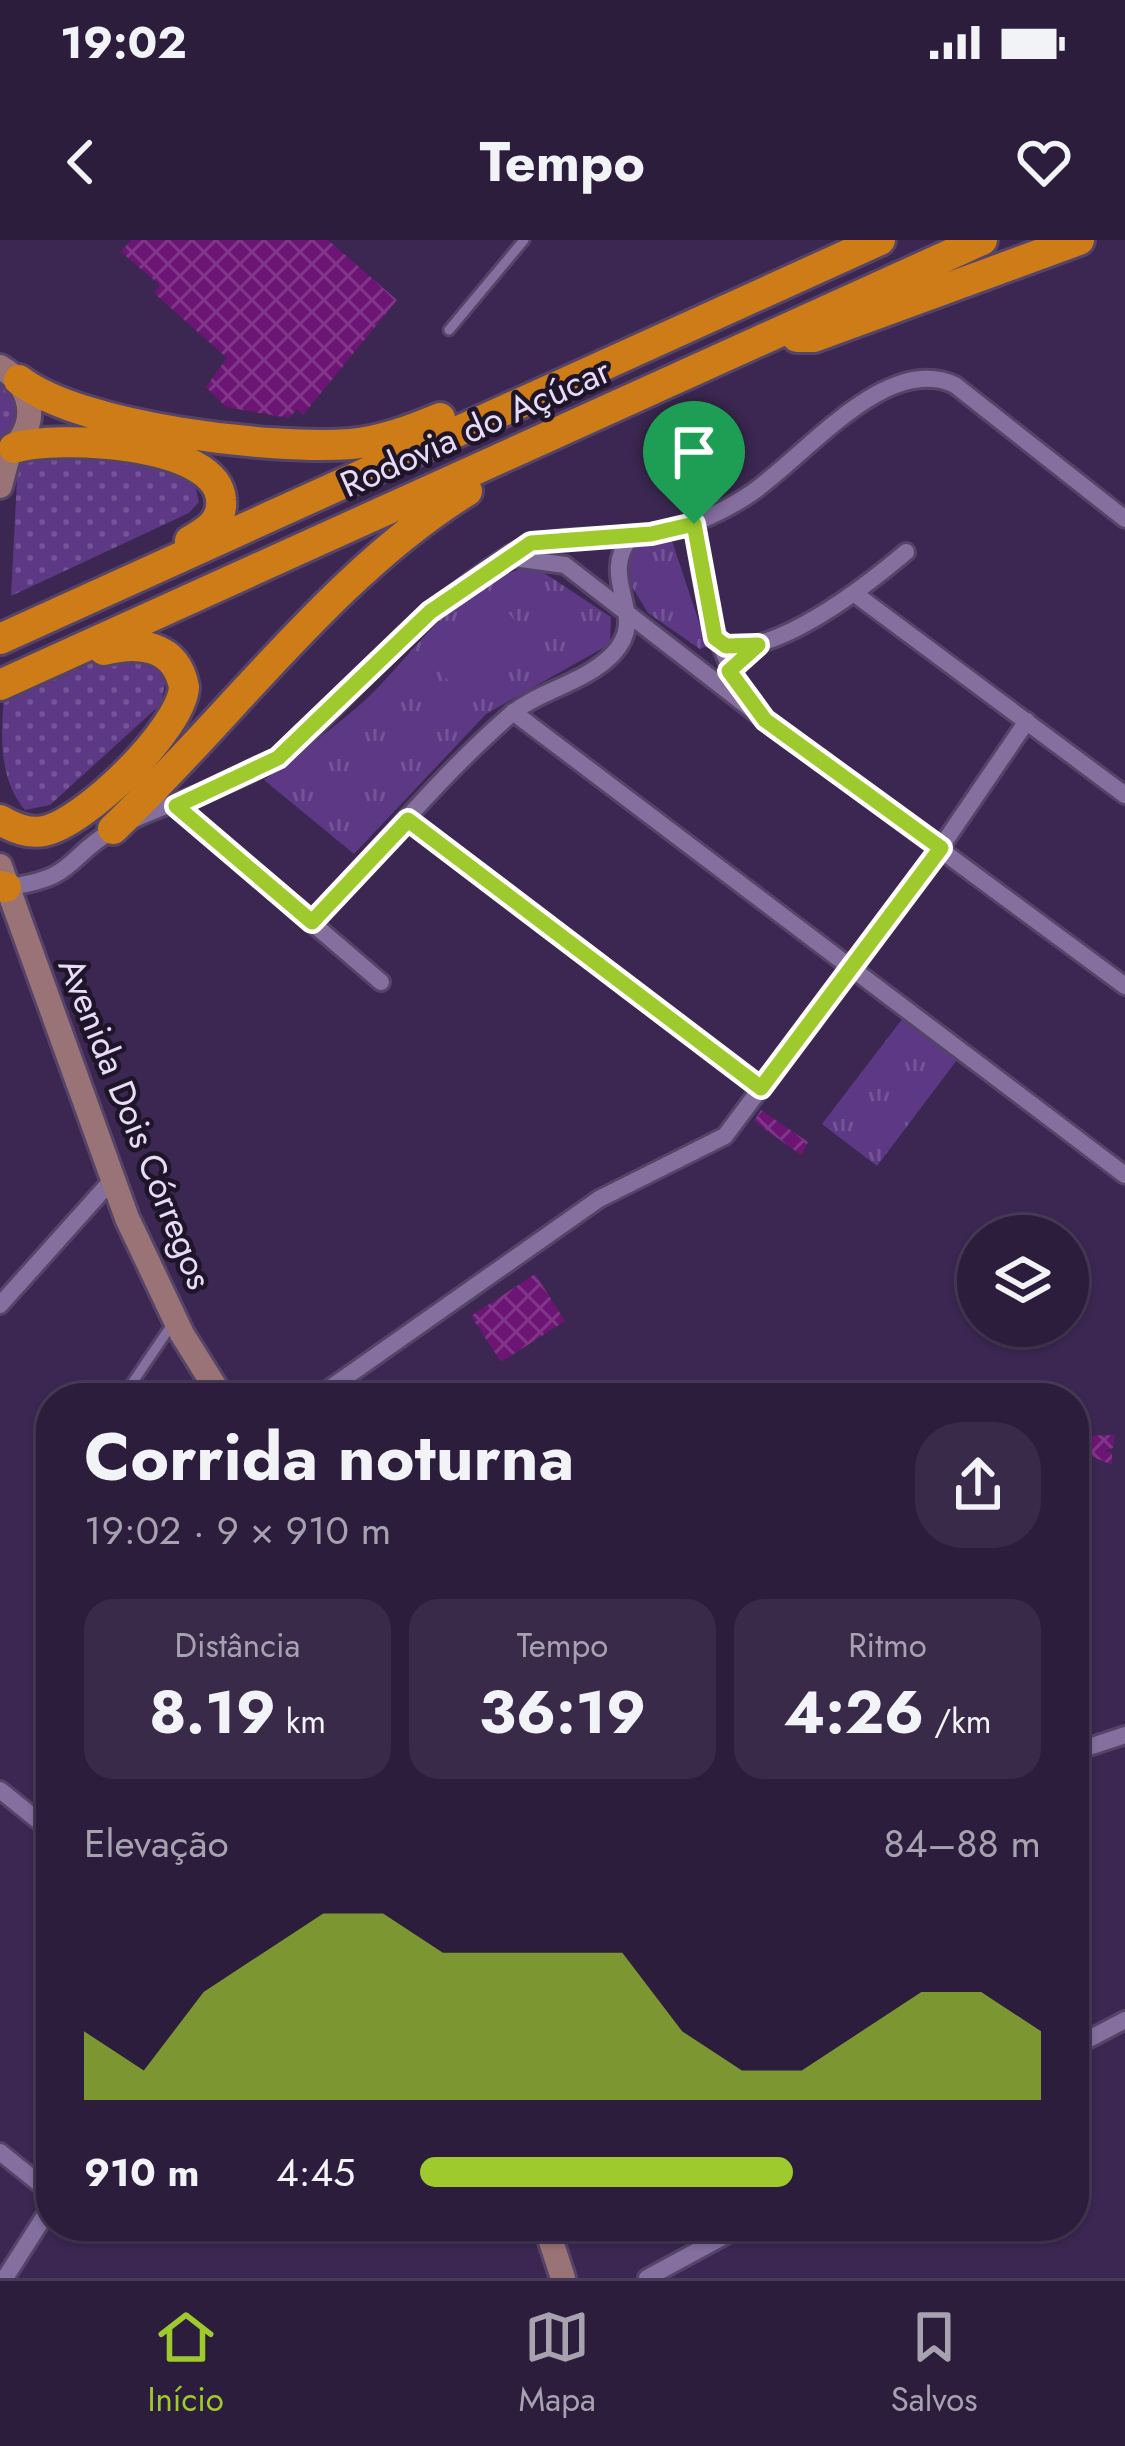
<!DOCTYPE html>
<html lang="pt">
<head>
<meta charset="utf-8">
<style>
	body { margin:0; font-family:Jost,sans-serif; background:#382a48; color:#f1f3f6; height:100vh; display:flex; flex-direction:column; font-size:45px; white-space:nowrap }
	* { box-sizing:border-box; margin:0 }
	p { font-size:39px; color:#a6a2b0 }
	.icon { flex:none; width:66px; height:66px; fill:none; stroke:currentColor; stroke-width:2; stroke-linecap:round; stroke-linejoin:round }
	.map { position:relative; flex:1; overflow:hidden }
	.sheet { position:absolute; left:36px; top:1143px; width:1053px; height:858px; display:flex; flex-direction:column; background:#2c1d3d; border-radius:48px; box-shadow:0 3px 9px #0004,0 0 0 3px #483b57 }
	.sheet>* { flex:none }
	.controls { position:absolute; left:957px; top:975px; display:grid; gap:24px }
	.controls a { display:grid; place-items:center; width:132px; height:132px; border-radius:50%; background:#2c1d3d; box-shadow:0 3px 9px #0004,0 0 0 3px #483b57; font-size:60px }
	.pin { position:absolute; display:grid; place-items:center; width:102px; height:102px; color:#fff; margin:-123px -51px; border-radius:50% 50% 50% 0; rotate:-45deg; box-shadow:0 0 12px #0007 }
	.pin .icon { rotate:45deg }
	.round { display:grid; place-items:center; flex:none; width:126px; height:126px; border-radius:48px; background:#382a48 }
	.overview { display:flex; align-items:center; justify-content:space-between; height:204px; padding:0 48px }
	h1 { font-size:66px; font-weight:700; line-height:90px }
	.metrics { display:grid; grid-template-columns:repeat(3,1fr); gap:18px; height:204px; padding:12px 48px }
	.metrics div { display:grid; align-content:center; border-radius:30px; background:#382a48; text-align:center }
	.metrics b { font-size:60px; font-weight:700 }
	.metrics small { font-size:33px; font-weight:400 }
	.metrics p { font-size:33px }
	.chart { height:336px; padding:24px 48px }
	.chart p { display:flex; justify-content:space-between }
	.chart svg { width:100%; height:216px; margin-top:12px; fill:#9fca2d; opacity:.7 }
	ul { padding:0 48px; list-style:none; font-size:39px }
	li { display:grid; grid-template-columns:192px 144px 1fr; align-items:center; height:90px }
	li i { height:30px; border-radius:15px; background:#9fca2d }
	.status { display:flex; justify-content:space-between; align-items:center; height:84px; padding:0 60px; background:#2c1d3d; direction:ltr }
	.status svg { height:33px; fill:currentColor }
	header { display:flex; justify-content:space-between; align-items:center; height:156px; padding:0 48px; background:#2c1d3d; font-size:54px; font-weight:700 }
	.tabs { display:flex; justify-content:space-around; align-items:center; height:168px; border-top:3px solid #483b57; background:#2c1d3d; font-size:33px; color:#a6a2b0 }
	.tabs a { display:grid; justify-items:center; gap:6px }
	.tabs .on { color:#9fca2d }
	.map>svg:first-child { display:block }
</style>
</head>
<body>
<div class="status"><b>19:02</b><svg viewBox="0 0 49 12"><path d="M0 12V9h3v3zM5 12V6h3v6zM10 12V3h3v9zM15 12V0h3v12zM26 1h20v11H26zM47 4h2v5h-2z"/></svg></div>
<header><svg class="icon" aria-label="back" viewBox="0 0 24 24"><path d="M15 5l-7 7 7 7"/></svg>Tempo<svg class="icon" aria-label="heart" viewBox="0 0 24 24"><path d="M12 20l-8-8c-3-5 5-10 8-4 3-6 11-1 8 4z"/></svg></header>
<div class="map">
<svg width="1125" height="2038" viewBox="0 0 1125 2038">
	<defs>
		<pattern id="grass-dots" width="8" height="8" patternUnits="userSpaceOnUse" patternTransform="scale(3)"><rect width="8" height="8" fill="#5d3884"/><path d="M2 2h.1M6 6h.1" fill="none" stroke="#745496" stroke-width="1.8" stroke-linecap="round"/></pattern>
		<pattern id="park-tufts" width="24" height="20" patternUnits="userSpaceOnUse" patternTransform="scale(3)"><rect width="24" height="20" fill="#5d3884"/><path d="M3 7l-1-3M5 7V3M7 7l1-3M15 17l-1-3M17 17v-4M19 17l1-3" fill="none" stroke="#745496"/></pattern>
		<pattern id="building-cross-hatch" width="8" height="8" patternUnits="userSpaceOnUse" patternTransform="scale(3)"><rect width="8" height="8" fill="#6c1574"/><path d="M0 0l8 8M0 8l8-8" fill="none" stroke="#813689"/></pattern>
	</defs>
	<rect width="100%" height="100%" fill="#3b2751"/>
	<!-- grass -->
	<path fill="url(#grass-dots)" d="M0,142L13,154L18,178L0,204Z
		M72,211L164,226L195,245L199,262L189,273L11,356L18,220Z
		M116,415L158,429L165,444L161,464L50,565L25,570C0,541 0,499 4,458L82,423Z"/>
	<!-- park -->
	<path fill="url(#park-tufts)" d="M671,298L707,406L700,409L648,373L623,332L628,304Z
		M535,327L611,377L610,404L486,474L354,614L264,540C296,515 330,491 361,464C414,417 458,335 535,327Z
		M903,778L957,820L877,926L822,884Z"/>
	<!-- pitch -->
	<path fill="#5d3884" d="M505,369L537,407L468,465L437,427Z"/>
	<!-- building -->
	<path fill="url(#building-cross-hatch)" d="M131,0H328L397,60L303,175L297,169L289,178L226,167L206,147L227,118L154,53L160,45L121,12Z
		M761,870L808,902L801,915L754,881Z
		M535,1034L565,1081L501,1122L471,1076Z
		M1074,1184L1082,1185L1080,1196L1115,1195L1113,1208L1104,1211L1112,1213V1225L1091,1216L1074,1227Z"/>
	<g fill="none" stroke-linecap="round" stroke-linejoin="round">
		<defs>
			<path id="lane" d="M449,90L524,0
				M122,1158L173,1083
				M205,1986L231,1995L237,1986"/>
			<path id="street" d="M694,283C702,350 713,410 753,465
				M507,317L565,325L765,480L1125,746
				M855,354L1125,555
				M715,398L726,407C780,413 866,346 906,312
				M513,472L1125,935
				M176,566L381,742
				M408,579L761,848
				M6,647C78,639 66,616 115,589C165,561 224,551 274,520C306,500 334,467 361,440C407,395 452,351 507,316C548,290 602,301 649,294C685,289 720,274 750,254C805,217 886,112 955,145L1125,279
				M312,683C376,614 439,537 510,475C540,450 585,443 613,414C651,374 596,341 631,296
				M0,1065L112,940
				M316,1158L599,959L725,896L941,607L1027,481
				M1074,1512L1125,1495
				M0,1550L51,1591
				M1074,1807L1125,1780
				M0,1912L51,1953
				M5,2038L51,1966
				M647,2038L743,1986"/>
			<path id="secondary" d="M0,127C39,148 39,196 0,217
				M0,246L9,212
				M0,626L127,978L182,1094L222,1158
				M546,1986L563,2038"/>
			<path id="highway" d="M797,97H814L1079,0
				M19,140C81,188 272,210 351,204C382,201 411,190 440,178
				M14,208C55,195 218,201 221,260C223,282 207,291 190,301
				M0,399L880,0
				M0,445L982,0
				M0,580C14,588 28,594 44,591C85,583 182,488 184,447C176,405 140,401 104,410
				M113,589C227,481 335,332 467,251
				M0,646L6,647"/>
		</defs>
		<!-- lane casing -->
		<use href="#lane" stroke="#554468" stroke-width="15"/>
		<!-- street casing -->
		<use href="#street" stroke="#554468" stroke-width="22"/>
		<!-- secondary casing -->
		<use href="#secondary" stroke="#554468" stroke-width="30"/>
		<!-- highway casing -->
		<use href="#highway" stroke="#554468" stroke-width="36"/>
		<!-- lane -->
		<use href="#lane" stroke="#846f9f" stroke-width="9"/>
		<!-- street -->
		<use href="#street" stroke="#846f9f" stroke-width="16"/>
		<!-- secondary -->
		<use href="#secondary" stroke="#9a7376" stroke-width="24"/>
		<!-- highway -->
		<use href="#highway" stroke="#cd7c18" stroke-width="30"/>
	</g>
	<g fill="none" stroke-linecap="round" stroke-linejoin="round">
		<defs>
			<path id="route" d="M694,284L715,398L726,406L758,405L729,431L765,480L941,608L761,848L408,580L312,682L176,566L278,518L430,372L531,303L651,294Z"/>
		</defs>
		<!-- route casing -->
		<use href="#route" stroke="#fff" stroke-width="24"/>
		<!-- route -->
		<use href="#route" stroke="#9fca2d" stroke-width="15"/>
	</g>
	<g text-anchor="middle" dominant-baseline="central" stroke-width="9" stroke-linejoin="round" paint-order="stroke">
		<!-- street labels -->
		<g font-size="36" fill="#e7dcf7" stroke="#1e1528">
			<text transform="translate(475 187) rotate(-24)">Rodovia do Açúcar</text>
			<text transform="translate(136 883) rotate(68)">Avenida Dois Córregos</text>
		</g>
	</g>
</svg>
<div class="controls">
<a><svg class="icon" aria-label="layers" viewBox="0 0 24 24"><path d="M12 4l9 5-9 5-9-5zM3 14l9 5 9-5"/></svg></a>
</div>
<div class="pin" style="left:694px;top:284px;background:#1e9e55"><svg class="icon" aria-label="arrive" viewBox="0 0 24 24"><path d="M6 21V4h12l-3 4 3 4H6"/></svg></div>
<section class="sheet">
<div class="overview"><div><h1>Corrida noturna</h1><p>19:02 · 9 × 910 m</p></div><a class="round"><svg class="icon" aria-label="share" viewBox="0 0 24 24"><path d="M12 15V3M7 8l5-5 5 5M5 13v7h14v-7"/></svg></a></div>
<div class="metrics">
<div><p>Distância</p><b>8.19<small> km</small></b></div>
<div><p>Tempo</p><b>36:19</b></div>
<div><p>Ritmo</p><b>4:26<small> /km</small></b></div>
</div>
<div class="chart"><p><span>Elevação</span>84–88 m</p>
<svg viewBox="0 0 160 44" preserveAspectRatio="none"><path d="M0 44V30L10 38L20 22L30 14L40 6L50 6L60 14L70 14L80 14L90 14L100 30L110 38L120 38L130 30L140 22L150 22L160 30V44z"/></svg>
</div>
<ul>
<li><b>910 m</b>4:45<i style="width:60%"></i></li>
</ul>
</section>
</div>
<nav class="tabs">
<a class="on"><svg class="icon" aria-label="home" viewBox="0 0 24 24"><path d="M3 11l9-7 9 7M6 9v11h12V9"/></svg>Início</a>
<a><svg class="icon" aria-label="map" viewBox="0 0 24 24"><path d="M3 6l6-2 6 2 6-2v14l-6 2-6-2-6 2zM9 4v14M15 6v14"/></svg>Mapa</a>
<a><svg class="icon" aria-label="saved" viewBox="0 0 24 24"><path d="M7 4h10v16l-5-4-5 4z"/></svg>Salvos</a>
</nav>
</body>
</html>
